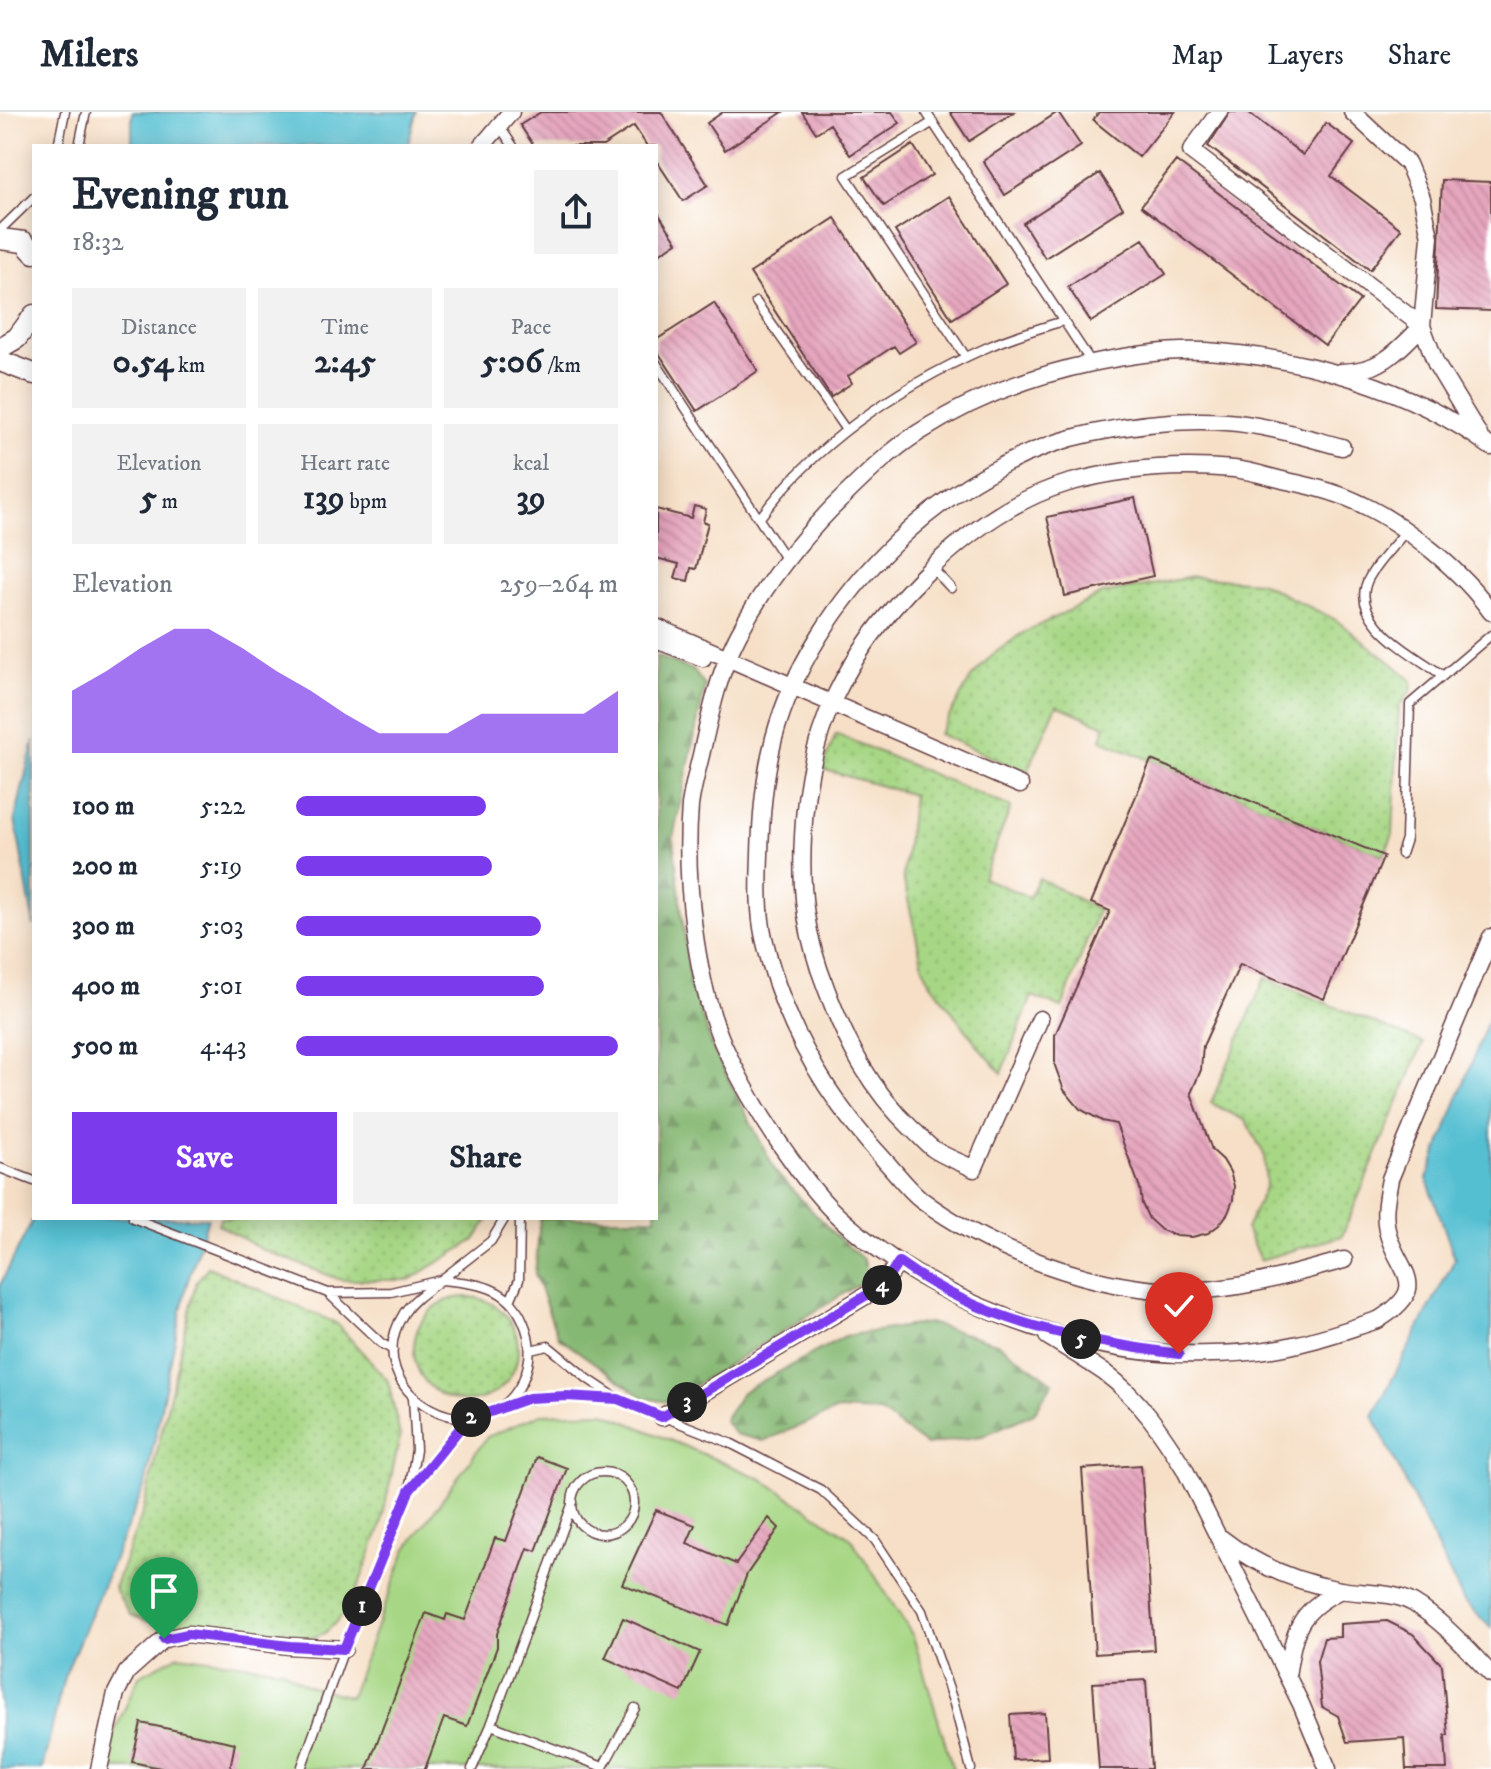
<!DOCTYPE html>
<html lang="en">
<head>
<meta charset="utf-8">
<style>
	body { margin:0; font-family:"IM FELL DW Pica",serif; background:#f2f2f3; color:#1f2937; height:100vh; display:flex; flex-direction:column; font-size:30px; white-space:nowrap }
	* { box-sizing:border-box; margin:0 }
	p { font-size:26px; color:#747a83 }
	.icon { flex:none; width:44px; height:44px; fill:none; stroke:currentColor; stroke-width:2; stroke-linecap:round; stroke-linejoin:round }
	.map { position:relative; flex:1; overflow:hidden }
	.side { position:absolute; left:32px; top:32px; width:626px; height:1076px; display:flex; flex-direction:column; background:#fff; border-radius:0px; box-shadow:0 4px 20px #0003 }
	.side>* { flex:none }
	.pin { position:absolute; display:grid; place-items:center; width:68px; height:68px; color:#fff; margin:-82px -34px; border-radius:50% 50% 50% 0; rotate:-45deg; box-shadow:0 0 8px #0007 }
	.pin .icon { rotate:45deg }
	.km { position:absolute; width:40px; height:40px; margin:-20px; border-radius:50%; background:#222; color:#fff; font-size:22px; line-height:40px; text-align:center }
	.round { display:grid; place-items:center; flex:none; width:84px; height:84px; border-radius:0px; background:#f2f2f3 }
	.summary { display:flex; align-items:center; justify-content:space-between; height:136px; padding:0 40px }
	h1 { font-size:44px; font-weight:800; line-height:60px }
	.metrics { display:grid; grid-template-columns:repeat(3,1fr); gap:12px; height:136px; padding:8px 40px }
	.metrics div { display:grid; align-content:center; border-radius:0px; background:#f2f2f3; text-align:center }
	.metrics b { font-size:34px; font-weight:800 }
	.metrics small { font-size:22px; font-weight:400 }
	.metrics p { font-size:22px }
	.chart { height:224px; padding:16px 40px }
	.chart p { display:flex; justify-content:space-between }
	.chart svg { width:100%; height:144px; margin-top:8px; fill:#7c3aed; opacity:.7 }
	.primary-button { display:flex; gap:16px; margin-top:auto; padding:16px 40px }
	.primary-button a { flex:1; height:92px; border-radius:0px; background:#7c3aed; color:#fff; font-size:32px; font-weight:800; line-height:92px; text-align:center }
	.primary-button a+a { background:#f2f2f3; color:#1f2937 }
	ul { padding:0 40px; list-style:none; font-size:26px }
	li { display:grid; grid-template-columns:128px 96px 1fr; align-items:center; height:60px }
	li i { height:20px; border-radius:10px; background:#7c3aed }
	header { display:flex; align-items:center; gap:48px; box-sizing:border-box; height:112px; padding:0 40px; background:#fff; border-bottom:2px solid #e0e1e3 }
	header strong { font-size:38px }
	nav { display:flex; gap:44px; margin-inline-start:auto; font-size:28px }
	.map>svg:first-child { display:block }
</style>
</head>
<body>
<header>
<strong>Milers</strong>
<nav><a>Map</a><a>Layers</a><a>Share</a></nav>
</header>
<div class="map">
<svg width="1491" height="1657" viewBox="0 0 1491 1657">
	<defs>
		<pattern id="grass-dots" width="8" height="8" patternUnits="userSpaceOnUse" patternTransform="scale(2)"><rect width="8" height="8" fill="#a7d785"/><path d="M2 2h.1M6 6h.1" fill="none" stroke="#91b873" stroke-width="1.8" stroke-linecap="round"/></pattern>
		<pattern id="forest-firs" width="22" height="20" patternUnits="userSpaceOnUse" patternTransform="scale(2)"><rect width="22" height="20" fill="#85b872"/><path d="M5 1l3.5 6h-7zM16 11l3.5 6h-7z" fill="#6f955e"/></pattern>
		<pattern id="building-back-hatch" width="6" height="6" patternUnits="userSpaceOnUse" patternTransform="scale(2)"><rect width="6" height="6" fill="#e5a6be"/><path d="M-1 5l2 2M0 0l6 6M5-1l2 2" fill="none" stroke="#c68ea3"/></pattern>
	</defs>
	<rect width="100%" height="100%" fill="#fff"/>
	<filter id="ink" filterUnits="userSpaceOnUse"><feTurbulence type="fractalNoise" baseFrequency=".0125" numOctaves="2"/><feDisplacementMap in="SourceGraphic" scale="16" xChannelSelector="R" yChannelSelector="G"/><feConvolveMatrix kernelMatrix="1 2 1 2 8 2 1 2 1" color-interpolation-filters="sRGB"/></filter>
	<filter id="wash" filterUnits="userSpaceOnUse"><feTurbulence type="fractalNoise" baseFrequency=".006" numOctaves="4" result="noise"/><feDisplacementMap in="SourceGraphic" scale="32" xChannelSelector="R" yChannelSelector="G"/><feGaussianBlur stdDeviation="1.8" result="paint"/><feColorMatrix in="noise" values="0 0 0 0 0 0 0 0 0 0 0 0 0 0 0 0 0 1.4 0 .05"/><feComposite in="paint" operator="in"/></filter>
	<g filter="url(#wash)">
		<rect width="100%" height="100%" fill="#f6dfc6"/>
		<!-- grass -->
		<path fill="url(#grass-dots)" stroke="#787b58" stroke-width="2" d="M1192,465L1259,470L1336,508L1393,552L1412,569L1411,579L1399,594L1393,722L1384,744L1101,628L1105,614L1057,593L1027,661L939,622L971,566L992,543L1021,522L1102,482Z
			M836,622L1011,695L983,766L1029,785L1039,766L1098,798L1062,896L1032,884L1002,961L979,935L930,870L923,855L903,765L913,683L822,657Z
			M1265,866L1423,931L1342,1124L1260,1148L1246,1117L1266,1073L1264,1042L1246,1009L1211,991Z
			M220,1106H489L475,1128L409,1168H341L261,1137L218,1112Z
			M208,1155L336,1211L388,1269L400,1324L380,1417L350,1496L325,1521L290,1534L155,1512L130,1503L114,1476L143,1400L196,1170Z
			M414 1237a52 52 0 1 1 104 0a52 52 0 1 1-104 0Z"/>
		<!-- forest -->
		<path fill="url(#forest-firs)" stroke="#686c4e" stroke-width="2" d="M656,544L693,558L705,574L673,726L690,870L713,937L777,1062L834,1122L864,1148L869,1166L668,1290L644,1286L558,1225L535,1163L540,1106H656Z
			M928,1211L997,1231L1053,1270L1034,1301L982,1324L926,1333L880,1300L838,1298L763,1329L735,1322L724,1308L742,1280L845,1224Z"/>
		<!-- park -->
		<path fill="#a7d785" stroke="#787b58" stroke-width="2" d="M603,1300L762,1367L851,1426L913,1524L953,1657H107L113,1623L139,1564L179,1543L282,1557L306,1573L350,1585L406,1438L487,1325L541,1302Z"/>
		<!-- water -->
		<path fill="#55bfd2" stroke="#506f7e" stroke-width="2" d="M132,0H416L408,34H132Z
			M34,628V814L15,707Z
			M1491,900V1516L1463,1488L1373,1304L1455,1147L1427,1067Z
			M34,1105L208,1106L186,1175L145,1373L64,1565L42,1657H0V1173Z"/>
		<g id="blocks">
			<!-- building -->
			<path fill="url(#building-back-hatch)" d="M541,0H661L708,73L683,89L656,48V34H647L634,14L603,34H534L520,13Z
				M723,0H783L725,38L707,11Z
				M802,0H892L900,11L850,43L830,12L816,21Z
				M950,0H1014L969,29Z
				M1058,0L1081,34L1005,83L983,49Z
				M1099,0H1175L1139,45L1093,8Z
				M1230,0H1248L1303,43L1326,11L1354,32L1331,64L1401,117L1370,158L1208,34Z
				M913,33L932,63L884,94L864,65Z
				M1176,49L1360,188L1325,233L1141,94Z
				M1100,61L1123,96L1045,146L1023,111Z
				M1442,68L1491,70V199L1436,197Z
				M949,84L1006,172L952,207L895,119Z
				M656,98L677,130L656,144Z
				M835,106L916,230L899,241L894,234L848,264L852,271L831,285L750,161Z
				M1143,127L1166,162L1091,210L1068,175Z
				M714,191L758,259L697,299L656,237V228Z
				M1135,386L1153,464L1065,484L1047,405Z
				M694,394L706,397L703,410L708,411L696,457L691,456L688,469L675,466L679,452L656,446V397L691,406Z
				M1151,648L1384,744L1324,887L1240,852L1203,934L1201,958L1191,981L1212,1038L1223,1048L1230,1060L1234,1074L1233,1088L1228,1101L1219,1113L1208,1121L1192,1125L1176,1124L1161,1118L1149,1107L1142,1092L1140,1076L1116,1012L1102,1009L1080,997L1064,978L1055,954V923L1110,799L1091,791Z
				M537,1345L567,1356L536,1439L528,1436L497,1522V1535L467,1614L444,1606L425,1657H367L426,1501L445,1508L447,1502L465,1508L495,1426L506,1429Z
				M1141,1353L1154,1538L1095,1542L1082,1357Z
				M656,1398L695,1413L687,1431L736,1452L769,1406L779,1416L747,1462L728,1513L622,1472Z
				M623,1506L700,1540L682,1580L605,1546Z
				M1387,1509L1413,1522L1442,1553L1448,1623H1445L1447,1657H1406L1404,1626L1347,1630L1338,1604L1322,1595L1317,1549L1324,1526L1340,1525V1512Z
				M1146,1568L1151,1657H1099L1093,1571Z
				M1045,1601L1048,1646L1013,1648L1010,1603Z
				M141,1611L235,1631L230,1657H165L132,1650Z"/>
		</g>
	</g>
	<g filter="url(#ink)">
		<use href="#blocks" fill-opacity="0" stroke="#643c42" stroke-width="2"/>
		<g fill="none" stroke-linecap="round" stroke-linejoin="round">
			<defs>
				<path id="service" d="M926,0L1091,250
					M933,10L846,64L966,245
					M500,15L513,34
					M58,34L65,0
					M79,34L86,0
					M0,118L34,85
					M756,190L846,318
					M656,251L786,448
					M759,407C817,329 900,274 988,235C1012,224 1038,217 1063,209
					M1405,420C1394,434 1379,448 1370,464C1344,507 1413,542 1442,563
					M932,456L951,476
					M1401,742L1406,727L1410,592L1491,523
					M0,1056L34,1069
					M133,1106L328,1181L391,1180L441,1168L491,1129L505,1106
					M441,1168C474,1171 508,1173 523,1209C532,1229 532,1248 523,1268C484,1351 353,1282 404,1201C413,1187 428,1178 441,1168Z
					M328,1181L381,1231L393,1238
					M510,1189L519,1168L520,1106
					M530,1238L548,1234L588,1267L618,1287L730,1331L821,1378L875,1428L922,1499L954,1592L971,1657
					M503,1295C541,1282 576,1284 616,1287
					M572 1391a31 31 0 1 1 62 0a31 31 0 1 1-62 0Z
					M410,1374L416,1338L413,1286
					M491,1613L603,1655L635,1596
					M301,1657L344,1537L409,1379L465,1310L462,1306
					M472,1657L491,1613L573,1390"/>
				<path id="minor" d="M1219,0L1191,39L1422,214
					M1352,0L1408,52L1422,86L1430,125L1422,214L1436,252L1479,323
					M482,34L511,0
					M1340,260C1380,260 1397,240 1422,214
					M1342,335C1304,325 1266,313 1227,310C1183,307 1136,312 1093,321C951,349 811,487 774,626C764,665 761,702 760,742C759,769 758,800 764,826C783,912 828,988 887,1051C898,1063 909,1078 922,1088C991,1139 1094,1178 1180,1179C1237,1179 1290,1163 1344,1148
					M1491,335C1412,276 1304,245 1206,239C1168,237 1129,243 1092,251C1030,264 971,287 918,321C886,341 858,371 831,397C795,434 762,477 738,523C719,560 710,603 701,643C697,660 692,677 690,694C684,765 695,867 723,932C739,967 758,1000 780,1032C799,1059 821,1091 847,1112C934,1188 1067,1239 1183,1242C1220,1243 1262,1241 1298,1232C1325,1226 1352,1216 1378,1208C1435,1173 1396,1160 1387,1118C1383,1100 1387,1084 1390,1067L1491,825
					M656,515L1020,673
					M656,528L703,546
					M1040,907L974,1057C961,1050 944,1045 932,1036C925,1031 919,1023 913,1018C869,976 847,932 826,876C806,825 800,781 803,725C807,616 846,542 922,465C962,425 1013,387 1068,371C1122,356 1179,352 1234,357C1252,359 1269,365 1287,369C1312,374 1340,381 1363,393C1407,414 1463,460 1491,500
					M1047,1224C1066,1236 1086,1248 1105,1261C1139,1286 1162,1321 1184,1356L1301,1592L1328,1657
					M662,1305L882,1174L899,1150
					M1221,1426C1257,1454 1295,1470 1340,1478C1363,1482 1392,1479 1413,1491C1443,1509 1467,1537 1491,1562
					M1287,1564C1294,1520 1297,1499 1341,1478
					M99,1657L116,1581L127,1560L164,1527L188,1522L290,1534L344,1537"/>
				<path id="tertiary" d="M0,127L24,130L34,141
					M0,236L17,226L34,203
					M0,249L34,262"/>
			</defs>
			<!-- service casing -->
			<use href="#service" stroke="#643c42" stroke-width="11"/>
			<!-- minor casing -->
			<use href="#minor" stroke="#643c42" stroke-width="19"/>
			<!-- tertiary casing -->
			<use href="#tertiary" stroke="#643c42" stroke-width="23"/>
			<!-- service -->
			<use href="#service" stroke="#fff" stroke-width="8"/>
			<!-- minor -->
			<use href="#minor" stroke="#fff" stroke-width="16"/>
			<!-- tertiary -->
			<use href="#tertiary" stroke="#fff" stroke-width="20"/>
		</g>
	</g>
	<g fill="none" stroke-linecap="round" stroke-linejoin="round" filter="url(#ink)">
		<defs>
			<path id="route" d="M164,1527L188,1522L290,1534L344,1537L409,1379L465,1310L462,1306L479,1304L529,1286L566,1284L618,1287L662,1305L882,1174L899,1150C981,1210 1080,1229 1179,1242"/>
		</defs>
		<!-- route casing -->
		<use href="#route" stroke="#fff" stroke-width="16"/>
		<!-- route -->
		<use href="#route" stroke="#7c3aed" stroke-width="10"/>
	</g>
</svg>
<div class="pin" style="left:164px;top:1527px;background:#1e9e55"><svg class="icon" aria-label="arrive" viewBox="0 0 24 24"><path d="M6 21V4h12l-3 4 3 4H6"/></svg></div>
<div class="pin" style="left:1179px;top:1242px;background:#d93025"><svg class="icon" aria-label="check" viewBox="0 0 24 24"><path d="M5 12l5 5 9-10"/></svg></div>
<b class="km" style="left:362px;top:1494px">1</b>
<b class="km" style="left:471px;top:1305px">2</b>
<b class="km" style="left:687px;top:1290px">3</b>
<b class="km" style="left:882px;top:1173px">4</b>
<b class="km" style="left:1081px;top:1227px">5</b>
<section class="side">
<div class="summary"><div><h1>Evening run</h1><p>18:32</p></div><a class="round"><svg class="icon" aria-label="share" viewBox="0 0 24 24"><path d="M12 15V3M7 8l5-5 5 5M5 13v7h14v-7"/></svg></a></div>
<div class="metrics">
<div><p>Distance</p><b>0.54<small> km</small></b></div>
<div><p>Time</p><b>2:45</b></div>
<div><p>Pace</p><b>5:06<small> /km</small></b></div>
</div>
<div class="metrics">
<div><p>Elevation</p><b>5<small> m</small></b></div>
<div><p>Heart rate</p><b>139<small> bpm</small></b></div>
<div><p>kcal</p><b>39</b></div>
</div>
<div class="chart"><p><span>Elevation</span>259–264 m</p>
<svg viewBox="0 0 160 44" preserveAspectRatio="none"><path d="M0 44V25L10 19L20 12L30 6L40 6L50 12L60 19L70 25L80 32L90 38L100 38L110 38L120 32L130 32L140 32L150 32L160 25V44z"/></svg>
</div>
<ul>
<li><b>100 m</b>5:22<i style="width:59%"></i></li>
<li><b>200 m</b>5:19<i style="width:61%"></i></li>
<li><b>300 m</b>5:03<i style="width:76%"></i></li>
<li><b>400 m</b>5:01<i style="width:77%"></i></li>
<li><b>500 m</b>4:43<i style="width:100%"></i></li>
</ul>
<div class="primary-button"><a>Save</a><a>Share</a></div>
</section>
</div>
</body>
</html>
